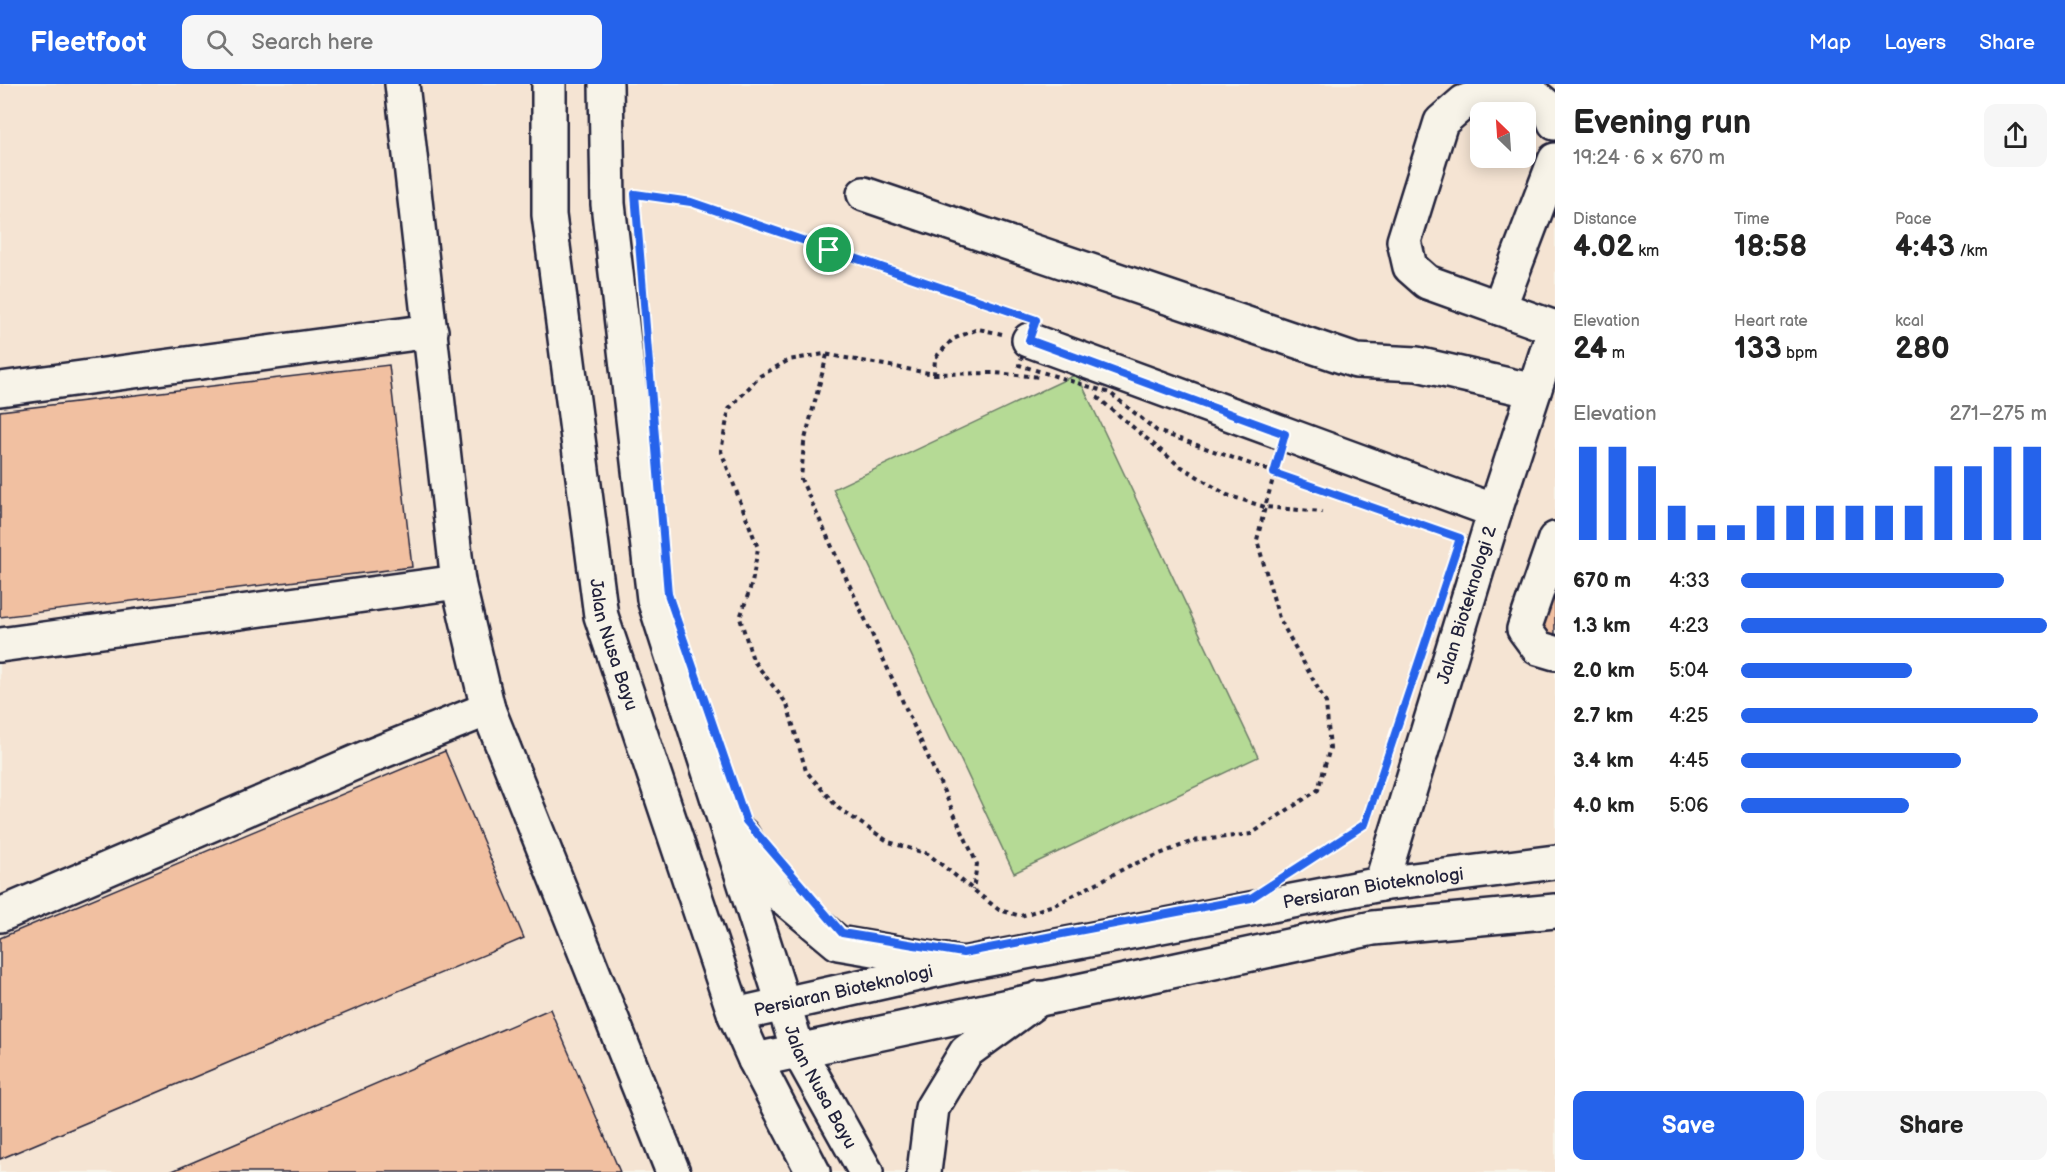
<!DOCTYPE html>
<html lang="en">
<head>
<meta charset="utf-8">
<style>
	body { margin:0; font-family:"Balsamiq Sans",sans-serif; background:#f6f6f6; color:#222; height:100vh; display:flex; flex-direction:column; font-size:22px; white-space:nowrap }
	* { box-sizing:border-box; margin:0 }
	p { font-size:20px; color:#767676 }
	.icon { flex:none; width:33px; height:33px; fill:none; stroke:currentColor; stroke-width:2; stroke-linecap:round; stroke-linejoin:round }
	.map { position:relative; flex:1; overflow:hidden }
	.sheet { display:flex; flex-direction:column; background:#fff; width:510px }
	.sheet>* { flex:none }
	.needle { width:39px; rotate:335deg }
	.tools { position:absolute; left:1470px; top:18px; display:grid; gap:12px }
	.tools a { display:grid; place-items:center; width:66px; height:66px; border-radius:12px; background:#fff; box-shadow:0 3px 15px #0003; font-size:30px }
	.pin { position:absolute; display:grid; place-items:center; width:51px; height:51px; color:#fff; margin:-26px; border:3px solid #fff; border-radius:50%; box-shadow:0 2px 6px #0007 }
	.round { display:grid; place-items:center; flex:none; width:63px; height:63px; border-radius:12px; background:#f6f6f6 }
	.head { display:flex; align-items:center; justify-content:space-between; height:102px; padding:0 18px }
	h1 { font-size:33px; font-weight:700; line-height:45px }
	.stats { display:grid; grid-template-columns:repeat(3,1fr); gap:9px; height:102px; padding:6px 18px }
	.stats div { display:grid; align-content:center }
	.stats b { font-size:30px; font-weight:700 }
	.stats small { font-size:16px; font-weight:400 }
	.stats p { font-size:16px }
	.chart { height:168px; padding:12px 18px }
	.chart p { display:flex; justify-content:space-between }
	.chart svg { width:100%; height:108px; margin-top:6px; stroke:#2563eb; stroke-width:6 }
	.button { display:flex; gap:12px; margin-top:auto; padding:12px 18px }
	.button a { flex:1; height:69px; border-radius:12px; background:#2563eb; color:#fff; font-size:24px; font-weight:700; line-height:69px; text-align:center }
	.button a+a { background:#f6f6f6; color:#222 }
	ul { padding:0 18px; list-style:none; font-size:20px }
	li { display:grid; grid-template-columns:96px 72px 1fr; align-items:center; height:45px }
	li i { height:15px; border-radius:8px; background:#2563eb }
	header { display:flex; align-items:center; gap:36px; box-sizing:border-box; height:84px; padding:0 30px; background:#2563eb; color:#fff }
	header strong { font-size:28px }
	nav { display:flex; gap:33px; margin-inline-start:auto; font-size:21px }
	.search { width:420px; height:54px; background:#f6f6f6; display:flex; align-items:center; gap:15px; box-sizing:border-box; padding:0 21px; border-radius:12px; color:#767676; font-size:22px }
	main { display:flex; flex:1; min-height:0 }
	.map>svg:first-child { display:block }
</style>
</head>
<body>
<header>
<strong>Fleetfoot</strong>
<div class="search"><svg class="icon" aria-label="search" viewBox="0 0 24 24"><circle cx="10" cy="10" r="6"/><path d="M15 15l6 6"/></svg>Search here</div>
<nav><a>Map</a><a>Layers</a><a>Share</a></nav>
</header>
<main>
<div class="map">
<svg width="1555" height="1088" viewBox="0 0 1555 1088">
	<rect width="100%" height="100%" fill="#f7f3e8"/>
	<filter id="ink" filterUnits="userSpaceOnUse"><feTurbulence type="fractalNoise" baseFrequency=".0167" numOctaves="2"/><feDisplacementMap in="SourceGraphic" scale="12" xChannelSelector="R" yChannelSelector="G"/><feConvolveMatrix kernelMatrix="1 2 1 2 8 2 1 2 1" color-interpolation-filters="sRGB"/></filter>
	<g filter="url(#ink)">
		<!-- built -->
		<path fill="#f5e4d3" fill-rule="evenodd" d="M0,0H1555V1088H0ZM1480,28H1526V74H1480Z"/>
		<!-- green -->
		<path fill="#b5da95" stroke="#6c7e68" stroke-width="1.5" d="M1077,290L1258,673L1014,789L833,405Z"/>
		<!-- building -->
		<path fill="#f1c0a1" stroke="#22223b" stroke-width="1.5" d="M389,281L412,483L0,533V327Z
			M1555,490V551L1536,545Z
			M445,667L524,854L0,1075V854Z
			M550,925L620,1088H170Z"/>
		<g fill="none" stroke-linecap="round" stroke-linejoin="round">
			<defs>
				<g id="minor">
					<path d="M402,0L458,498L488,625L673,1088"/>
					<path d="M864,110L1356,277L1417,280L1534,307"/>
					<path d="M1499,224L1555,76"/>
					<path d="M1555,244L1427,198L1410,183L1404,157L1441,38L1464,18L1496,7L1532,10L1549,24L1555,39"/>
					<path d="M1029,256L1495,427"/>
					<path d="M0,305L431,247"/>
					<path d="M1555,455L1524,545L1538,564L1555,569"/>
					<path d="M0,561L458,498"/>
					<path id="s1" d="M1381,800L1495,427L1555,243"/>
					<path d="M0,831L368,673L488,625"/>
					<path id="s2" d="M735,931L963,880L1381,800L1555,778"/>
					<path d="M755,976L1373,844L1555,827"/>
				</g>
				<g id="major">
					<path id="s3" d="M549,0V131L601,532L735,931L755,976L813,1088"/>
					<path id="s4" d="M606,0L608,120L654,515L798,966L866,1088"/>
					<path d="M742,751L777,808L838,859L963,880"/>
					<path d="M924,1088L932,1024L966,968L1040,914"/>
				</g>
			</defs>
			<!-- minor casing -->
			<use href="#minor" stroke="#22223b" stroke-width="38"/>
			<!-- major casing -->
			<use href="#major" stroke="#22223b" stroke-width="38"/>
			<!-- path -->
			<path stroke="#22223b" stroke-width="4" stroke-dasharray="4.5 4.5" stroke-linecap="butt" d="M635,110L691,118L1036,236L1019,281L1110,309L1157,347L1460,454L1365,739L1251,814L963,869L842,849L746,737L668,510Z
				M1002,250L978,245L953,255L935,274L934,290L824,270L789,276L760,292L729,325L721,367L758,464L752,499L740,534L753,576L787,620L806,687L838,724L889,758L928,770L999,826L1021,832L1059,819L1129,782L1193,757L1251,750L1318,706L1330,664L1326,619L1279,534L1257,456L1265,423L1322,428
				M827,271L804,359L801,395L977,780L973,806
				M934,290L995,289L1040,293
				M1097,313L1177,380L1227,411L1265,423L1278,377"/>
			<!-- minor -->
			<use href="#minor" stroke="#f7f3e8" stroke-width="33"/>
			<!-- major -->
			<use href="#major" stroke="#f7f3e8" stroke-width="33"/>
		</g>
	</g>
	<g fill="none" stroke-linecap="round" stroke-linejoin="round" filter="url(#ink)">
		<defs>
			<path id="route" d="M635,110L691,118L1036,236L1029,256L1285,350L1274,389L1460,454L1365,740L1251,814L963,869L842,849L746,737L668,510Z"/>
		</defs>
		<!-- route casing -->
		<use href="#route" stroke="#fff" stroke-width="12"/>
		<!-- route -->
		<use href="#route" stroke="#2563eb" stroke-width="8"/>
	</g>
	<g text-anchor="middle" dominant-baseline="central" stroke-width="4.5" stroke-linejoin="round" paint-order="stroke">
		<!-- street labels -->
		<g font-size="18" fill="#22223b" stroke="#f7f3e8">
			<text stroke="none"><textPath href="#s1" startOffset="292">Jalan Bioteknologi 2</textPath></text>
			<text stroke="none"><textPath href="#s3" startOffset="566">Jalan Nusa Bayu</textPath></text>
			<text stroke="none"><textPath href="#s2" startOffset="651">Persiaran Bioteknologi</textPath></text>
			<text stroke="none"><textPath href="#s2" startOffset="111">Persiaran Bioteknologi</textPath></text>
			<text stroke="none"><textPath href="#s4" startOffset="1034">Jalan Nusa Bayu</textPath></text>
		</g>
	</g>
</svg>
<div class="tools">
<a><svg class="needle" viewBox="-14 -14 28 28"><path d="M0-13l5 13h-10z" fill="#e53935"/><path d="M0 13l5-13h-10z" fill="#767676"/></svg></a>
</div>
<div class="pin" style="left:829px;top:166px;background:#1e9e55"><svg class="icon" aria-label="arrive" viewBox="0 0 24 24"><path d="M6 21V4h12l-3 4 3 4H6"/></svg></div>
</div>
<section class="sheet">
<div class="head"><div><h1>Evening run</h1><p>19:24 · 6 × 670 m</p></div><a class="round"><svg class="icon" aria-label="share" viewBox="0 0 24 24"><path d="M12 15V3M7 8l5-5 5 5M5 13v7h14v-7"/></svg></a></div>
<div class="stats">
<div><p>Distance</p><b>4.02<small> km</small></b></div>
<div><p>Time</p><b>18:58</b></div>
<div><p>Pace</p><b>4:43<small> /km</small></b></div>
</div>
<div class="stats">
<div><p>Elevation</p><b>24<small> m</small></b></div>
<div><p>Heart rate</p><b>133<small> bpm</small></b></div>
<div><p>kcal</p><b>280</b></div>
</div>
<div class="chart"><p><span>Elevation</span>271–275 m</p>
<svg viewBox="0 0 160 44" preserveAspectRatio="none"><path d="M5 44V6M15 44V6M25 44V14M35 44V30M45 44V38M55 44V38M65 44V30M75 44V30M85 44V30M95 44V30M105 44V30M115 44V30M125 44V14M135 44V14M145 44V6M155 44V6"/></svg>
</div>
<ul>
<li><b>670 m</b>4:33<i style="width:86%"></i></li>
<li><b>1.3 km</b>4:23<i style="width:100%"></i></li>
<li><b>2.0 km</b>5:04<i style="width:56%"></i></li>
<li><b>2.7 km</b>4:25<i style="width:97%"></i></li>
<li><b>3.4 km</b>4:45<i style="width:72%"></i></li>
<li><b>4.0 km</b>5:06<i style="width:55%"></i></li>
</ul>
<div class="button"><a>Save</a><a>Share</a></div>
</section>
</main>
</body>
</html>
